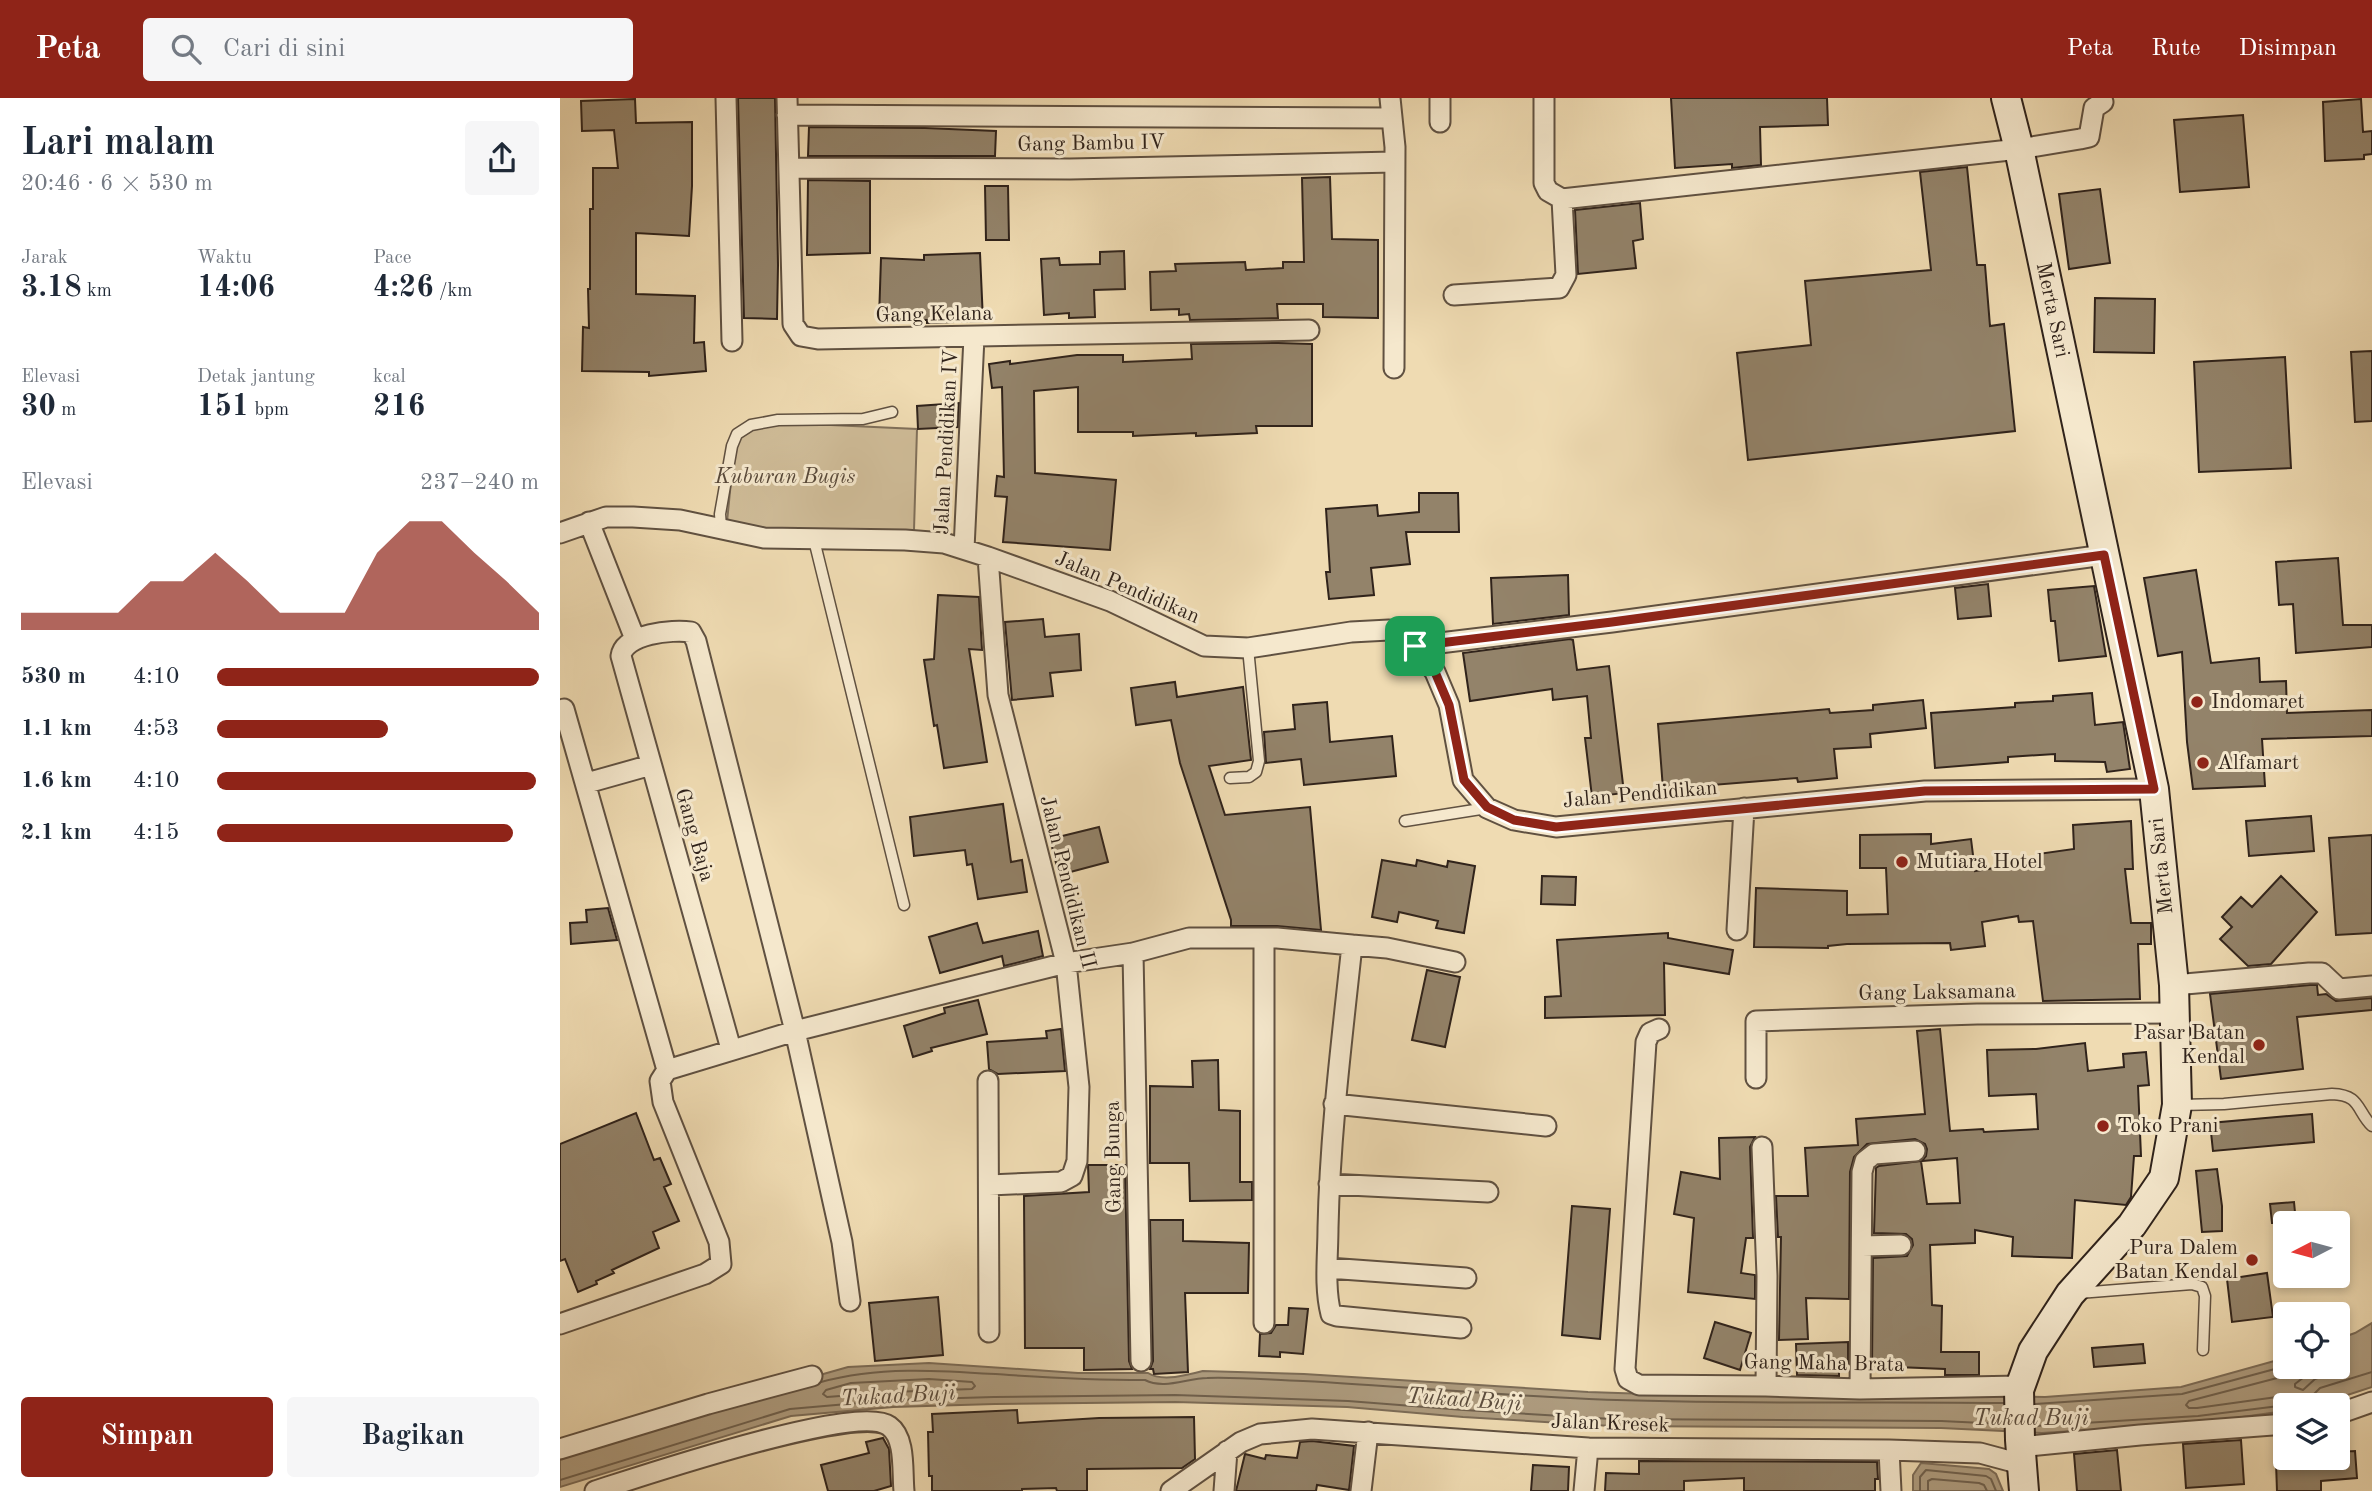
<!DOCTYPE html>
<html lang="id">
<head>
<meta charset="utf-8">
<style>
	body { margin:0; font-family:"Old Standard TT",serif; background:#f6f6f7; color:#1f2937; height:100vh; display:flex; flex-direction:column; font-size:26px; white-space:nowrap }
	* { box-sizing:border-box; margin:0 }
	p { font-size:23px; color:#747a83 }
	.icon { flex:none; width:38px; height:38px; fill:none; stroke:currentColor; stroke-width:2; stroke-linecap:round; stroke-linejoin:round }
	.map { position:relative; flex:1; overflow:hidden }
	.side { display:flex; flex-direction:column; background:#fff; width:560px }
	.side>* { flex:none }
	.needle { width:46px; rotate:264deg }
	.fabs { position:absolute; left:1713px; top:1113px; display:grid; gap:14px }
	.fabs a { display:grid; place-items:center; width:77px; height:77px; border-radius:7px; background:#fff; box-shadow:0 4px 10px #0003; font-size:35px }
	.pin { position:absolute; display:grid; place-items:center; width:60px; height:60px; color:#fff; margin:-30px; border-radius:14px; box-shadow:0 4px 10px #0006 }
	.round { display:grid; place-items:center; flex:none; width:74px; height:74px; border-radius:7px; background:#f6f6f7 }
	.headline { display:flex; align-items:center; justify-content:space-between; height:119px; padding:0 21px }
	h1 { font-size:38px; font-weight:700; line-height:52px }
	.stats { display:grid; grid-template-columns:repeat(3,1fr); gap:10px; height:119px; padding:7px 21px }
	.stats div { display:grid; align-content:center }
	.stats b { font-size:30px; font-weight:700 }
	.stats small { font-size:19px; font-weight:400 }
	.stats p { font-size:19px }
	.chart { height:196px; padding:14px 21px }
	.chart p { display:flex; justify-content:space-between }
	.chart svg { width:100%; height:126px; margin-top:7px; fill:#8f2418; opacity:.7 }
	.action { display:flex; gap:14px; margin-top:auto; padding:14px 21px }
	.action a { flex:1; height:80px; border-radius:7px; background:#8f2418; color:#fff; font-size:28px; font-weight:700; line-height:80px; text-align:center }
	.action a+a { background:#f6f6f7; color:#1f2937 }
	ul { padding:0 21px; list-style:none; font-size:23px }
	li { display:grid; grid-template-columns:112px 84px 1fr; align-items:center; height:52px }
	li i { height:18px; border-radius:9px; background:#8f2418 }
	header { display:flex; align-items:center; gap:42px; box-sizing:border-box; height:98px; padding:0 35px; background:#8f2418; color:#fff }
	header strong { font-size:33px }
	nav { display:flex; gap:38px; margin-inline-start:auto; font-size:24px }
	.search { width:490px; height:63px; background:#f6f6f7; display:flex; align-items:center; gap:18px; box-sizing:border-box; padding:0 24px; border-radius:7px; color:#747a83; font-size:26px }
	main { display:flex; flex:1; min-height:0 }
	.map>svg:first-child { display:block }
</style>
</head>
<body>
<header>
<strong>Peta</strong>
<div class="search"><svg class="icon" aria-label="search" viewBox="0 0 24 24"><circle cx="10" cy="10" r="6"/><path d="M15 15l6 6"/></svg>Cari di sini</div>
<nav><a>Peta</a><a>Rute</a><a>Disimpan</a></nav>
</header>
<main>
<section class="side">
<div class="headline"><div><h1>Lari malam</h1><p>20:46 · 6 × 530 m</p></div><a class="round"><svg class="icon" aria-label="share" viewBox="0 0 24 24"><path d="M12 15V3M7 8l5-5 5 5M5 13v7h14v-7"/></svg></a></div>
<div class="stats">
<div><p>Jarak</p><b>3.18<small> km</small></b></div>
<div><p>Waktu</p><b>14:06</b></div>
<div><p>Pace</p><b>4:26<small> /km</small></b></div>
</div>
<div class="stats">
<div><p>Elevasi</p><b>30<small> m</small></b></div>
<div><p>Detak jantung</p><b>151<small> bpm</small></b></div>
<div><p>kcal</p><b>216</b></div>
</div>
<div class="chart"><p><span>Elevasi</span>237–240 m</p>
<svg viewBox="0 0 160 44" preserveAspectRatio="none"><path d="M0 44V38L10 38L20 38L30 38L40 27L50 27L60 17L70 27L80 38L90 38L100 38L110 17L120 6L130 6L140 17L150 27L160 38V44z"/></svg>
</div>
<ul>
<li><b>530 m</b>4:10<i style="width:100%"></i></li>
<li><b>1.1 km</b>4:53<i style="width:53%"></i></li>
<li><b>1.6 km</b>4:10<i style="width:99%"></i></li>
<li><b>2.1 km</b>4:15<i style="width:92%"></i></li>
</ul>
<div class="action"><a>Simpan</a><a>Bagikan</a></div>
</section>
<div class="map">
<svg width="1812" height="1393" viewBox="0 0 1812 1393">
	<rect width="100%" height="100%" fill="#efdbb2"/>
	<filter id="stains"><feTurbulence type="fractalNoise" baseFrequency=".00286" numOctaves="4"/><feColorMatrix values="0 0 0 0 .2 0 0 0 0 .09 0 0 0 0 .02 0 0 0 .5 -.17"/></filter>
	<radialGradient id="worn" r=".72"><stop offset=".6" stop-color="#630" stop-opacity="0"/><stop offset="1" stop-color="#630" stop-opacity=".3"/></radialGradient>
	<!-- green -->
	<path fill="#cfbc98" stroke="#80705a" stroke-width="2" d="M206,324L357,331L354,432L213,433L167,424L175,343Z"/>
	<!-- water -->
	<path fill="#ae9c7f" stroke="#7c6c57" stroke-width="2" d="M1812,1225V1289L1757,1307H1726L1725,1313L1639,1325L1482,1335L1381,1330L1051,1328L903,1319L787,1309L615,1304L435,1306L333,1309L231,1318L0,1389V1354L115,1318L288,1269L369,1265L518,1275H588C602,1284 628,1277 643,1273L744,1276L1028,1294L1148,1298L1301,1296L1485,1299L1621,1289L1725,1260L1726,1269H1778V1241L1795,1235Z
		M1361,1365L1429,1371L1436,1376L1443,1393H1353V1377Z"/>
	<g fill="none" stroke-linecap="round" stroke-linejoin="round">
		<!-- shore -->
		<path stroke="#6f604d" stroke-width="2" d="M1738,1269L1732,1275L1721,1279L1629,1303L1626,1307L1629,1310H1637L1724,1298L1732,1300L1739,1307
			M1750,1269L1744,1279L1735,1286V1289L1743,1292L1755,1281L1777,1273L1778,1269
			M369,1281L412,1284L415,1288L412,1291L332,1294L267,1299L263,1296L266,1292L291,1285Z
			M261,1284C322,1267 387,1273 449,1277C495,1280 539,1282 585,1282C604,1292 627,1280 647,1280C679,1279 711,1282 743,1283C838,1288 934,1297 1029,1301C1167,1307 1305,1303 1444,1305
			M1475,1306L1622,1296L1726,1268
			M1751,1307L1753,1297L1760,1290L1812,1274
			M1475,1328L1638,1318L1727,1307
			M0,1382L230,1311L333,1302L434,1299L615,1297L788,1303L904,1312L1052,1321L1381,1323L1444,1326
			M1360,1393V1379L1366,1372L1426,1378L1431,1381L1436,1393
			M1368,1393V1383L1372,1381L1419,1385L1424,1387L1427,1393"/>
	</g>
	<!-- building -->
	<path fill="#93836a" stroke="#30231b" stroke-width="2" d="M178,0H215L218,167L217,221L184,220Z
		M1111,0H1267L1268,27L1200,29L1201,67L1172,70V66L1115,70Z
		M75,1L76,25L132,24V88L129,138L76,135V196L135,198L134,245L144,244L146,273L89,278V274L22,273L23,229L29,230L28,191H30V111H33V70H58L54,32L22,33L21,3Z
		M1801,1L1803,34L1812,33V56L1804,57V61L1765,63L1763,4Z
		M1683,17L1689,89L1620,94L1614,22Z
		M249,29L365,30L436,33L435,58H248Z
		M1407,69L1417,167H1425L1430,228L1444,226L1455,333L1188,362L1177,255L1251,247L1245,183L1371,172L1360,74Z
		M770,79L772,141L818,142V220L763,219V206H717L718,220L630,222L629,216L619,217V211L591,212L590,174L616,173L615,166L685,164L686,172L723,170V164H744L742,80Z
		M248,82L310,83V155L247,157Z
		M425,88H448L449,142H426Z
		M1540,91L1550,165L1509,171L1499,96Z
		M1080,105L1083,141L1073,143L1076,170L1018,176L1015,112Z
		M564,153L565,191L534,192L535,219L509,220V215L484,217L481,161L499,160L500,167L540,166V154Z
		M420,155L423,223L367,225V222L319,221L321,160L364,162V157Z
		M1535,200L1595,201L1594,255L1534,254Z
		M718,245L752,246V328H696L697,335L636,338V335L573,338V334H518V289L474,293L475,375L556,382L550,452L443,444L447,399L435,398L437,378L444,379L442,289L432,290L429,266L450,263V266L517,257H563V264L632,261L631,246Z
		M1812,253V323L1795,324L1791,254Z
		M1725,259L1731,370L1639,374L1634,264Z
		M399,305L398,329L358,331L357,308Z
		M859,395H898L899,434H846L850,466L811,470L814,497L769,501L766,474H770L766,411L817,407L818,418L859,414Z
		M1778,460L1783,527H1812V549L1736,555L1733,506L1719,507L1716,464Z
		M1636,472L1651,565L1699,560L1700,584L1726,583L1727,615L1812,612V638L1702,641L1705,688L1633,691L1627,644L1622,554L1598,558L1584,480Z
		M1008,477L1009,517L933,526L931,480Z
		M1428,486L1431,518L1398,521L1395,490Z
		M1534,488L1546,558L1499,563L1495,523H1491L1488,492Z
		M378,497L419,499L422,552L409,551L427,664L384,670L377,627L374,628L364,562L374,561Z
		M483,521L485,539L519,536L521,572L490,575L493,598L452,602L445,524Z
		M1010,541L1013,542L1017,572L1049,568L1064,695L1032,699L1025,640H1031L1027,598L993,602L992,591L910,603L903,555Z
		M615,584L617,599L683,589L691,662L649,668L665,717L750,709L761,832L717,828H671V822L620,665L611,622L576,627L571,590Z
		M1532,595L1535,627L1563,624L1570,671L1547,674L1545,664L1495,663V656L1448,659V664L1375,670L1371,615L1455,609V605L1493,603V598Z
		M1363,602L1366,630L1310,636L1311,649L1274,651L1277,680L1238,684L1237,680L1103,691L1098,626L1269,611L1270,615L1313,612V607Z
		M767,604L770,644L832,638L836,678L744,687L741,661L706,665L704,634L735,631L733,607Z
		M443,706L451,764L462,762L467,794L418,801L412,766L407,767L405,752L354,758L350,719Z
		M1751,718L1754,753L1689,758L1686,723Z
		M1571,723L1573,771H1565L1571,825H1591V846H1578L1580,901L1483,903L1473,823L1459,824L1458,818L1422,824L1425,848L1391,852L1390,845L1287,846L1268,848V850L1194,849L1196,790L1287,793V817L1328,816L1326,770H1300V737L1371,736V746L1411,741L1415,773L1479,763L1478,756L1514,751L1513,727Z
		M539,729L548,764L499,777L490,741Z
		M1812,737V835L1776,837L1769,740Z
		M822,762L856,768L857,762L887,769L888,763L915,768L904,835L876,830L878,823L839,814L837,824L812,819Z
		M982,778L1016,779L1015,807L981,806Z
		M1721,778L1757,814L1711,866L1688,868L1660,841L1672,829L1662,819L1681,799L1692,809Z
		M48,810L57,842L11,846L10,825L27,824L26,812Z
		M417,825L423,845L478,833L483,858L444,868L442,858L380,875L369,839Z
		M1108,835V840L1173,852L1169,876L1104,865L1105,917L985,920V899L1001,898L997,842Z
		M867,872L900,879L885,949L852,942Z
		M1750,887H1757L1758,897L1766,896L1776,903L1812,900V912L1737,919L1743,971L1661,981L1650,896Z
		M418,902L427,936L371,950L372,953L353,959L344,928L385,915L384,910Z
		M501,931L505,973L438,976L429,971L427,944L487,940L486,933Z
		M1380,931L1390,1033L1423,1031L1424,1034L1478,1031L1476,996L1429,998L1427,952L1476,951L1525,945L1528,973L1564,969L1563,956L1586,954L1589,987L1578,988L1581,1058H1574L1571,1099L1566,1107L1515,1102L1512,1160L1452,1158L1453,1139L1415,1132V1145L1370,1147L1372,1207L1382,1208L1381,1254H1419V1277H1385V1271L1337,1269V1268L1312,1269L1313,1160L1347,1158L1353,1147L1352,1141L1346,1136L1314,1135L1316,1070L1319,1068L1361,1063L1367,1106L1400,1105L1397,1060L1362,1063L1366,1058L1367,1051L1365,1046L1355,1041L1307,1046L1294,1059L1290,1074L1289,1201L1246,1200L1248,1241L1219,1242L1221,1139H1218L1216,1098H1248L1245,1050L1298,1047L1296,1021L1365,1016L1357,933Z
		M658,962L659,1012L680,1013V1084H692V1102L630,1103L629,1065H590V988L633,989L632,963Z
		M76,1015L94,1062L100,1060L111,1086L104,1089L119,1123L93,1134L99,1150L52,1172L54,1175L36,1183L37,1186L18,1194L5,1161L0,1163V1046Z
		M1752,1016L1754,1044L1653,1053L1650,1025Z
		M1195,1039L1190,1049L1193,1140H1186L1181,1175L1195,1177V1201L1128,1194L1134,1120L1114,1116L1121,1074L1160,1081L1159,1040Z
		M528,1067H565L569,1263L572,1271L524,1272V1250H465L464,1098L529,1094Z
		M1657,1071L1662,1108V1133L1642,1134L1636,1073Z
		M1734,1104L1736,1125H1712L1710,1106Z
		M1012,1108L1050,1111L1040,1241L1002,1237Z
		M590,1122H623V1143L689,1145L688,1195H625L628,1274L594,1276L593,1271H590L593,1263Z
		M1707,1175L1713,1219L1672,1224L1667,1181Z
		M378,1199L383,1257L315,1263L309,1205Z
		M729,1210L748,1211L743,1256L720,1254V1259L699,1258L700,1236L711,1235L716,1227H728Z
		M1155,1224L1191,1235L1180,1272L1144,1260Z
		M1288,1244V1271H1279V1278L1237,1277L1236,1246Z
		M1583,1246L1585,1265L1534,1269L1532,1250Z
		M457,1312L458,1325L539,1320L634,1319L635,1361L622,1370L527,1371V1393H497L496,1390L462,1391V1393H372V1378H369L368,1334H373L372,1316Z
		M323,1340L329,1351L331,1388L314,1393H268L261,1367L309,1355L306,1344Z
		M1681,1342L1684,1386L1626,1390L1623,1346Z
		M752,1343L794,1348L789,1392L757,1387L756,1393H676L685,1356L705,1361L706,1357L737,1360L740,1344Z
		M1557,1352L1561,1393H1517L1514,1356Z
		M1795,1353L1797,1380L1761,1383V1393H1717L1716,1364L1721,1363V1360H1778V1354Z
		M1079,1363L1317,1364L1318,1381H1315V1393H1184V1380L1124,1383V1393H1045L1046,1375L1079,1376Z
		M973,1367L1009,1369L1008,1393H971Z"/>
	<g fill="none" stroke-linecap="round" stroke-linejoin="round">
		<defs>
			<path id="lane" d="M161,429L160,416L172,348L177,336L191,327L218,322L303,321L332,314
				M254,442L344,807
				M670,680L689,679L696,674L699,663L688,550
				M845,723L927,710
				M1619,1007L1664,1006L1772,996C1801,997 1796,1012 1812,1028
				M1519,1195L1632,1186L1642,1189L1645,1198L1643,1252"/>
			<path id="street" d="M166,0L172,243
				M227,0L233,226L241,238L258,241L749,232
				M830,0L835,49L834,270
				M880,0V24
				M984,0V85L988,93L1002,101L1459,51L1520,41L1529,39L1534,10L1543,4
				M227,17L831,20
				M229,70L510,71L834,64
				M894,197L999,190L1006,177L1002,101
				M29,424L75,541
				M0,435L46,419H73L120,422L204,440L345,442L384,445L428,459L550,503L644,548L688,550L791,534L829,532L855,548L875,574L889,607L903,682L927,710L954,722L996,729L1365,693L1594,691
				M404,451L414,239
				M428,459L438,597L506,865L519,989L517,1063L512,1078L501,1084L429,1087
				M855,548L1052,524L1544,457
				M27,685L91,667
				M1177,832L1184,710
				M704,840V1225
				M792,847C782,941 770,1035 768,1130C768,1157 764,1189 771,1216L777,1218L901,1230
				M573,855L581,1263
				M1614,887L1749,875H1762L1779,891L1812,888
				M1099,931L1090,935L1086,944L1065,1271L1068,1281L1079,1287L1206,1288L1300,1291L1460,1288
				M171,951L61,558C64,536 112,531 131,534L136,543L235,933L282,1144L290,1203
				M107,972L235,933L402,891L506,865L573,855L629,840H717L792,847L827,850L895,864
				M1196,980V923L1417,916L1616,915
				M428,983L429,1234
				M774,1006L986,1028
				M1202,1049L1207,1178L1206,1288
				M769,1086L928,1094
				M1302,1148L1341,1147
				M768,1170L906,1180
				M0,1226L145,1176L161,1166L159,1144L103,1004L100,983L107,972L4,611
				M1300,1291L1302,1074L1305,1063L1314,1056L1355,1053
				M1778,1316L1812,1304
				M1460,1349L1580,1337L1726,1326
				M0,1351L148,1306L252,1278
				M1329,1352L1331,1393
				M35,1393C79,1379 299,1305 329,1328C346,1340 342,1373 344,1393
				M611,1393L681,1344L700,1336L752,1331L1028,1350L1329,1352L1420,1355L1461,1366
				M664,1393L667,1353
				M801,1393L808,1334
				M1024,1393L1028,1350"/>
			<path id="secondary" d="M1446,0L1459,51L1594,691L1614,887L1617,1007L1604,1080L1572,1127L1510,1196L1473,1253L1459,1292L1460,1342L1464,1393"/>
		</defs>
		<!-- lane casing -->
		<use href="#lane" stroke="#605141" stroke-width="13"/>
		<!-- street casing -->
		<use href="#street" stroke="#605141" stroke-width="23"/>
		<!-- secondary casing -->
		<use href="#secondary" stroke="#30231b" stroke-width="32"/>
		<!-- lane -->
		<use href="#lane" stroke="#f5e8cd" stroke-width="10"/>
		<!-- street -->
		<use href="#street" stroke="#f5e8cd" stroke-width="19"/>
		<!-- secondary -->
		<use href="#secondary" stroke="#f5e8cd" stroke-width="28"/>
	</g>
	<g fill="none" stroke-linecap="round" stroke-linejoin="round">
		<defs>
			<path id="route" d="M1544,457L1594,691L1365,693L996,729L954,722L927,709L904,682L889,607L875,574L855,548L1052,524Z"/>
		</defs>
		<!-- route casing -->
		<use href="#route" stroke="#fff" stroke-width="14"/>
		<!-- route -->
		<use href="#route" stroke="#8f2418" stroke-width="9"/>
	</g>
	<!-- markers -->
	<g fill="#8f2418" stroke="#f5e8cd" stroke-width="2.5">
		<circle cx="1637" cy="604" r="7"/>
		<circle cx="1643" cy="665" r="7"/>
		<circle cx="1342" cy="764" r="7"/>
		<circle cx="1699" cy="947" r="7"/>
		<circle cx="1543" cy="1028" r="7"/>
		<circle cx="1692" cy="1162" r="7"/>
	</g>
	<g text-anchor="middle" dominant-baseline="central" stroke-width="6" stroke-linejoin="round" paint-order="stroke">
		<!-- street labels -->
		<g font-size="21" fill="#30231b" stroke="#f5e8cd">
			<text transform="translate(531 46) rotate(-1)">Gang Bambu IV</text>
			<text transform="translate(1492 212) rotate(78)">Merta Sari</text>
			<text transform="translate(374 217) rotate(-1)">Gang Kelana</text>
			<text transform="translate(387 344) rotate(-87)">Jalan Pendidikan IV</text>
			<text transform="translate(567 490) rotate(23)">Jalan Pendidikan</text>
			<text transform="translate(1080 697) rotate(-5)">Jalan Pendidikan</text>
			<text transform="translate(134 737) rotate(74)">Gang Baja</text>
			<text transform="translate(1602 768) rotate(-96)">Merta Sari</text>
			<text transform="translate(507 784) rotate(76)">Jalan Pendidikan II</text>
			<text transform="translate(1377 895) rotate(-1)">Gang Laksamana</text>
			<text transform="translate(554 1059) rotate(-91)">Gang Bunga</text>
			<text transform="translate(1264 1266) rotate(1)">Gang Maha Brata</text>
			<text transform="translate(1050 1326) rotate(2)">Jalan Kresek</text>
		</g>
		<!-- park labels -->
		<g font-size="21" font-style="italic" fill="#58493a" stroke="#f5e8cd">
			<text x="225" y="379">Kuburan Bugis</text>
		</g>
		<!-- poi labels -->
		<g font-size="21" fill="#30231b" stroke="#f5e8cd" text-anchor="start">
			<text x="1651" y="604">Indomaret</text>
			<text x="1657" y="665">Alfamart</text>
			<text x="1356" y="764">Mutiara Hotel</text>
			<text x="1685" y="935" text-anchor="end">Pasar Batan<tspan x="1685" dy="24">Kendal</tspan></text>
			<text x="1557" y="1028">Toko Prani</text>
			<text x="1678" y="1150" text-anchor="end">Pura Dalem<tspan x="1678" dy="24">Batan Kendal</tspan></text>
		</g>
		<!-- water labels -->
		<g font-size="23" font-style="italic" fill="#5c4d3e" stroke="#f5e8cd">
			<text transform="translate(338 1298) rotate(-3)">Tukad Buji</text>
			<text transform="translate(904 1302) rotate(4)">Tukad Buji</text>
			<text x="1471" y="1320">Tukad Buji</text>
		</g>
	</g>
	<rect width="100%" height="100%" filter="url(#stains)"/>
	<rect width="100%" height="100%" fill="url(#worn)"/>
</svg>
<div class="fabs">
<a><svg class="needle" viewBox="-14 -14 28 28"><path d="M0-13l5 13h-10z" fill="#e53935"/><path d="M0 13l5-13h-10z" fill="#747a83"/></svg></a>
<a><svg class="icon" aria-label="locate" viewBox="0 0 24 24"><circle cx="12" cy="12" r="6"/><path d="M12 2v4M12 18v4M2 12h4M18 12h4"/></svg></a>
<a><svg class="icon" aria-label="layers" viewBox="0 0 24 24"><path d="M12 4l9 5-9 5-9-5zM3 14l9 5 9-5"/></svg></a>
</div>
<div class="pin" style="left:855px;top:548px;background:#1e9e55"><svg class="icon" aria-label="arrive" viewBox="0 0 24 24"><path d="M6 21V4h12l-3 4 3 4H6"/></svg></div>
</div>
</main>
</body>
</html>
